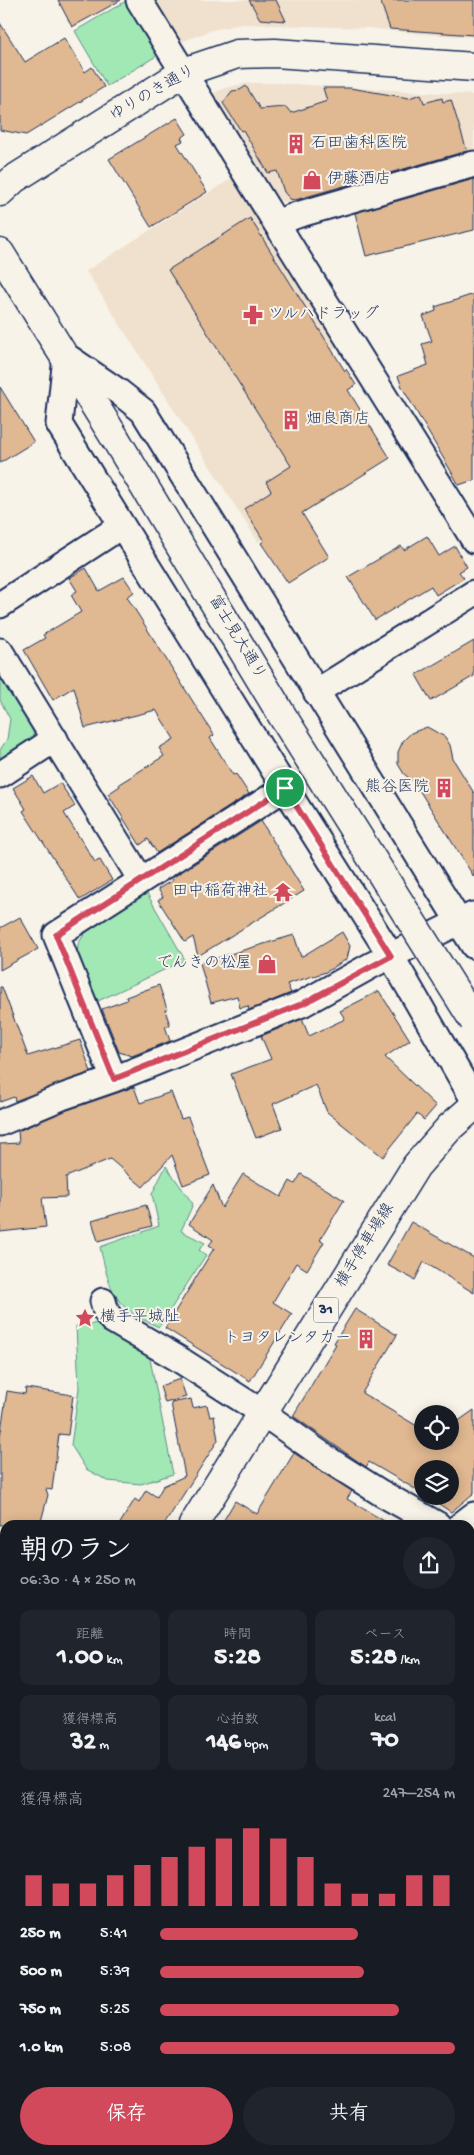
<!DOCTYPE html>
<html lang="ja">
<head>
<meta charset="utf-8">
<style>
	body { margin:0; font-family:"Gochi Hand","Klee One",sans-serif; background:#20242c; color:#f1f3f6; height:100vh; display:flex; flex-direction:column; font-size:19px; white-space:nowrap }
	* { box-sizing:border-box; margin:0 }
	p { font-size:16px; color:#9ea1a6 }
	.icon { flex:none; width:28px; height:28px; fill:none; stroke:currentColor; stroke-width:2; stroke-linecap:round; stroke-linejoin:round }
	.map { position:relative; flex:1; overflow:hidden }
	.details { position:absolute; left:0px; top:1520px; width:475px; height:635px; display:flex; flex-direction:column; background:#171b24; border-radius:15px 15px 0 0; box-shadow:0 2px 12px #0003 }
	.details>* { flex:none }
	.fabs { position:absolute; left:414px; top:1405px; display:grid; gap:10px }
	.fabs a { display:grid; place-items:center; width:45px; height:45px; border-radius:50%; background:#171b24; box-shadow:0 2px 12px #0003; font-size:25px }
	.pin { position:absolute; display:grid; place-items:center; width:42px; height:42px; color:#fff; margin:-21px; border:2px solid #fff; border-radius:50%; box-shadow:0 1px 5px #0007 }
	.round { display:grid; place-items:center; flex:none; width:52px; height:52px; border-radius:26px; background:#20242c }
	.headline { display:flex; align-items:center; justify-content:space-between; height:85px; padding:0 20px }
	h1 { font-size:28px; font-weight:700; line-height:38px }
	.figures { display:grid; grid-template-columns:repeat(3,1fr); gap:8px; height:85px; padding:5px 20px }
	.figures div { display:grid; align-content:center; border-radius:10px; background:#20242c; text-align:center }
	.figures b { font-size:25px; font-weight:700 }
	.figures small { font-size:14px; font-weight:400 }
	.figures p { font-size:14px }
	.chart { height:140px; padding:10px 20px }
	.chart p { display:flex; justify-content:space-between }
	.chart svg { width:100%; height:90px; margin-top:5px; stroke:#d1495b; stroke-width:6 }
	.action { display:flex; gap:10px; margin-top:auto; padding:10px 20px }
	.action a { flex:1; height:58px; border-radius:30px; background:#d1495b; color:#fff; font-size:20px; font-weight:700; line-height:58px; text-align:center }
	.action a+a { background:#20242c; color:#f1f3f6 }
	ul { padding:0 20px; list-style:none; font-size:16px }
	li { display:grid; grid-template-columns:80px 60px 1fr; align-items:center; height:38px }
	li i { height:12px; border-radius:6px; background:#d1495b }
	.map>svg:first-child { display:block }
</style>
</head>
<body>
<div class="map">
<svg width="474" height="2155" viewBox="0 0 474 2155">
	<rect width="100%" height="100%" fill="#f7f3e8"/>
	<filter id="ink" filterUnits="userSpaceOnUse"><feTurbulence type="fractalNoise" baseFrequency=".02" numOctaves="2"/><feDisplacementMap in="SourceGraphic" scale="10" xChannelSelector="R" yChannelSelector="G"/><feConvolveMatrix kernelMatrix="1 2 1 2 8 2 1 2 1" color-interpolation-filters="sRGB"/></filter>
	<g filter="url(#ink)">
		<!-- built -->
		<path fill="#f0e1ce" d="M155,0H460L473,37L422,34L368,28L242,24L212,30L181,42Z
			M248,83H277L474,95V153L291,204L277,200L214,93L225,88Z
			M235,176L342,344L295,375L326,442L351,483L258,542L86,271Z"/>
		<!-- green -->
		<path fill="#a2e8b4" stroke="#5e8c89" d="M126,1L158,55L107,86L75,31Z
			M0,668L32,720L34,739L0,765V750L7,739L10,719L0,700Z
			M145,890L185,960L98,1001L77,955L78,944L85,933Z
			M166,1166L193,1204L181,1231L205,1243L199,1250L206,1255L159,1327C112,1307 111,1293 100,1247L159,1226L152,1194Z
			M100,1323L149,1354L173,1474L141,1484L108,1481L86,1469L71,1445L79,1388L76,1326Z
			M0,1870L5,1876V1934L0,1938Z"/>
		<!-- building -->
		<path fill="#e0b891" stroke="#1b2f5e" d="M58,0H121L72,27Z
			M249,0H276L286,21L260,19Z
			M380,0H474V35L390,29Z
			M0,23L25,62L64,38L85,72L92,67L104,87L26,135L0,130Z
			M246,86L260,109L286,107L291,113L327,101L323,88H350L409,98L421,94L424,103L442,98L443,102L451,100L467,151L295,200L290,199L284,192L277,171L268,173L243,130L241,131L223,103L232,91L240,90Z
			M177,118L187,134L181,138L183,141L177,144L207,192L151,227L109,159Z
			M474,179V230L366,256L355,213Z
			M250,218L345,371L346,369L356,385L348,390L390,458L302,513L329,557L288,583L261,543L264,541L244,509L271,491L266,482L291,466L168,270Z
			M474,294V480L459,485L402,387L398,376L428,365L422,344L432,341L423,316L436,311L435,307Z
			M0,387L34,442L0,463Z
			M427,536L439,556L455,546L467,567L459,572L464,578L436,595L431,586L375,620L348,577L401,546L404,550Z
			M86,568L99,591L124,577L134,592L127,597L214,735L210,738L233,775L236,774L249,794L157,853L148,839L140,845L108,794L120,786L119,784L164,756L159,748L174,739L156,710L85,728L74,687L53,700L24,650L45,638L43,635L81,612L71,595L77,591L69,578Z
			M474,641V676L431,701L416,675Z
			M427,727L445,737L450,745L453,759L474,793V877L414,782L404,774L398,764V752L403,741L411,733Z
			M33,776L43,793L60,783L75,806L64,813L95,862L100,860L112,880L80,900L23,811L26,809L13,788Z
			M261,821L304,891L198,956L193,937L185,942L158,900L163,897L158,889L173,880L172,878Z
			M20,917L38,949L0,970V928Z
			M342,932L350,946L347,959L326,972L287,984L291,993L249,1010L248,1006L240,1008L237,996L211,1003L200,963L294,935L301,957Z
			M159,985L167,1009L165,1010L170,1025L165,1026L170,1041L132,1056L119,1052L102,1009L127,1000L126,997Z
			M0,987H2L28,1056L80,1040L91,1072L15,1101L14,1097L0,1102Z
			M379,991L410,1040L385,1057L436,1106L424,1120L417,1114L383,1157L327,1112L316,1085L273,1104L282,1128L256,1138L231,1074L271,1059L261,1036L302,1019L309,1036L345,1019L340,1011Z
			M134,1087L140,1103L171,1092L181,1119L188,1117L210,1175L183,1185L172,1155L143,1187L110,1159L66,1177L67,1197L42,1198L46,1227L0,1232V1144L19,1143L18,1131L67,1110Z
			M243,1174L281,1197L290,1181L295,1184L301,1174L344,1200L320,1240L324,1242L307,1270L296,1263L273,1302L292,1314L250,1381L165,1328L214,1248L209,1245L213,1240L189,1224L213,1185L222,1208Z
			M146,1205L152,1226L98,1241L92,1221Z
			M411,1222L474,1258V1293L424,1262L415,1280L387,1265Z
			M355,1309L397,1335L362,1393L422,1429V1441H443L450,1445V1427L474,1410V1493L451,1512L427,1496H450V1469H422V1493L369,1462L366,1467L293,1416L336,1344L334,1343Z
			M180,1379L186,1397L165,1403L160,1386Z
			M26,1388L73,1395L68,1435L59,1434L52,1490L46,1489L48,1495L40,1525H0V1437L7,1391L25,1394Z
			M191,1399L193,1408L207,1405L210,1417L214,1416L218,1440L164,1525H119L135,1499L139,1502L146,1490L157,1497L163,1486L185,1476L171,1403Z
			M294,1453L352,1491L347,1499L391,1525H221L235,1501L257,1514Z"/>
		<g fill="none" stroke-linecap="round" stroke-linejoin="round">
			<defs>
				<path id="minor" d="M139,0L276,223L474,540
					M276,223L297,215L474,164
					M0,605L109,534
					M0,651L141,880
					M316,692L474,593
					M0,775L55,739
					M474,946L143,411L119,392L66,356L59,424L285,788L391,956L474,1100
					M114,1079L56,935L285,788
					M0,1123L62,1097L114,1079L302,1004L372,965L473,915
					M103,1301L106,1312L112,1320L177,1358L263,1413L332,1462L381,1493L438,1525
					M461,1525L474,1515
					M470,1747L474,1740
					M470,1920L474,1932
					M0,2091L5,2103
					M16,2155L29,2150
					M267,2155L269,2150"/>
				<path id="tertiary" d="M0,192L14,179L184,72L237,54L275,53L474,67
					M0,253L115,438"/>
				<path id="primary" d="M193,1525L416,1166L450,1127L474,1106
					M0,1793L5,1787"/>
			</defs>
			<!-- minor casing -->
			<use href="#minor" stroke="#1b2f5e" stroke-width="29"/>
			<!-- tertiary casing -->
			<use href="#tertiary" stroke="#1b2f5e" stroke-width="31"/>
			<!-- primary casing -->
			<use href="#primary" stroke="#1b2f5e" stroke-width="31"/>
			<!-- minor -->
			<use href="#minor" stroke="#f7f3e8" stroke-width="25"/>
			<!-- tertiary -->
			<use href="#tertiary" stroke="#f7f3e8" stroke-width="28"/>
			<!-- primary -->
			<use href="#primary" stroke="#f7f3e8" stroke-width="28"/>
			<!-- rail -->
			<path stroke="#1b2f5e" stroke-width="4" d="M470,1562L474,1558
				M0,1945L5,1941"/>
			<defs>
				<path id="tertiary-bridge" d="M115,438L283,717L474,1021"/>
			</defs>
			<!-- tertiary-bridge casing -->
			<use href="#tertiary-bridge" stroke="#1b2f5e" stroke-width="31" stroke-linecap="butt"/>
			<!-- tertiary-bridge -->
			<use href="#tertiary-bridge" stroke="#f7f3e8" stroke-width="28"/>
		</g>
	</g>
	<g fill="none" stroke-linecap="round" stroke-linejoin="round" filter="url(#ink)">
		<defs>
			<path id="route" d="M285,788L391,956L302,1004L114,1079L56,935Z"/>
		</defs>
		<!-- route casing -->
		<use href="#route" stroke="#fff" stroke-width="10"/>
		<!-- route -->
		<use href="#route" stroke="#d1495b" stroke-width="6"/>
	</g>
	<!-- icons -->
	<defs>
		<symbol id="building-bare" viewBox="-9 -9 18 18"><path d="M-4-6H4V6H1V3H-1V6H-4ZM-2.5-4.3h1.7v1.8h-1.7ZM.8-4.3h1.7v1.8H.8ZM-2.5-1h1.7V.8h-1.7ZM.8-1h1.7V.8H.8Z" fill="#d1495b" stroke="#f7f3e8" stroke-width="2.5" paint-order="stroke"/></symbol>
		<symbol id="shop-bare" viewBox="-9 -9 18 18"><path d="M-5-2.5h2.3a2.7 3.5 0 0 1 5.4 0H5L5.5 6h-11ZM-1.5-2.5h3a1.5 2.3 0 0 0-3 0Z" fill="#d1495b" stroke="#f7f3e8" stroke-width="2.5" paint-order="stroke"/></symbol>
		<symbol id="pharmacy-bare" viewBox="-9 -9 18 18"><path d="M-2-6h4v4h4v4h-4v4h-4v-4h-4v-4h4Z" fill="#d1495b" stroke="#f7f3e8" stroke-width="2.5" paint-order="stroke"/></symbol>
		<symbol id="temple-bare" viewBox="-9 -9 18 18"><path d="M0-6L5-2H3V0L6.5 2.5H4V6H1.5V3h-3V6H-4V2.5H-6.5L-3 0V-2H-5Z" fill="#d1495b" stroke="#f7f3e8" stroke-width="2.5" paint-order="stroke"/></symbol>
		<symbol id="sight-bare" viewBox="-9 -9 18 18"><path d="M0-6L1.8-2.2L6-1.7L2.9 1.2L3.7 5.4L0 3.3L-3.7 5.4L-2.9 1.2L-6-1.7L-1.8-2.2Z" fill="#d1495b" stroke="#f7f3e8" stroke-width="2.5" paint-order="stroke"/></symbol>
	</defs>
	<g fill-rule="evenodd">
		<use href="#building-bare" x="282" y="130" width="28" height="28"/>
		<use href="#shop-bare" x="298" y="166" width="28" height="28"/>
		<use href="#pharmacy-bare" x="239" y="301" width="28" height="28"/>
		<use href="#building-bare" x="277" y="406" width="28" height="28"/>
		<use href="#building-bare" x="430" y="774" width="28" height="28"/>
		<use href="#temple-bare" x="269" y="878" width="28" height="28"/>
		<use href="#shop-bare" x="253" y="950" width="28" height="28"/>
		<use href="#sight-bare" x="71" y="1304" width="28" height="28"/>
		<use href="#building-bare" x="352" y="1325" width="28" height="28"/>
	</g>
	<g text-anchor="middle" dominant-baseline="central" stroke-width="4" stroke-linejoin="round" paint-order="stroke">
		<!-- shield labels -->
		<rect fill="#f7f3e8" stroke="#5d6a87" stroke-width="1" x="313.5" y="1297.5" width="25" height="25" rx="4"/>
		<g font-size="15" font-weight="bold" fill="#1b2f5e">
			<text x="326" y="1310">31</text>
		</g>
		<!-- street labels -->
		<g font-size="16" fill="#1b2f5e" stroke="#f7f3e8">
			<text transform="translate(153 94) rotate(-30)">ゆりのき通り</text>
			<text transform="translate(236 638) rotate(59)">富士見大通り</text>
			<text transform="translate(366 1246) rotate(-58)">横手停車場線</text>
		</g>
		<!-- poi labels -->
		<g font-size="16" fill="#1b2f5e" stroke="#f7f3e8" text-anchor="start">
			<text x="311" y="144">石田歯科医院</text>
			<text x="327" y="180">伊藤酒店</text>
			<text x="268" y="315">ツルハドラッグ</text>
			<text x="306" y="420">畑良商店</text>
			<text x="429" y="788" text-anchor="end">熊谷医院</text>
			<text x="268" y="892" text-anchor="end">田中稲荷神社</text>
			<text x="252" y="964" text-anchor="end">でんきの松屋</text>
			<text x="100" y="1318">横手平城阯</text>
			<text x="351" y="1339" text-anchor="end">トヨタレンタカー</text>
		</g>
	</g>
</svg>
<div class="fabs">
<a><svg class="icon" aria-label="locate" viewBox="0 0 24 24"><circle cx="12" cy="12" r="6"/><path d="M12 2v4M12 18v4M2 12h4M18 12h4"/></svg></a>
<a><svg class="icon" aria-label="layers" viewBox="0 0 24 24"><path d="M12 4l9 5-9 5-9-5zM3 14l9 5 9-5"/></svg></a>
</div>
<div class="pin" style="left:285px;top:788px;background:#1e9e55"><svg class="icon" aria-label="arrive" viewBox="0 0 24 24"><path d="M6 21V4h12l-3 4 3 4H6"/></svg></div>
<section class="details">
<div class="headline"><div><h1>朝のラン</h1><p>06:30 · 4 × 250 m</p></div><a class="round"><svg class="icon" aria-label="share" viewBox="0 0 24 24"><path d="M12 15V3M7 8l5-5 5 5M5 13v7h14v-7"/></svg></a></div>
<div class="figures">
<div><p>距離</p><b>1.00<small> km</small></b></div>
<div><p>時間</p><b>5:28</b></div>
<div><p>ペース</p><b>5:28<small> /km</small></b></div>
</div>
<div class="figures">
<div><p>獲得標高</p><b>32<small> m</small></b></div>
<div><p>心拍数</p><b>146<small> bpm</small></b></div>
<div><p>kcal</p><b>70</b></div>
</div>
<div class="chart"><p><span>獲得標高</span>247–254 m</p>
<svg viewBox="0 0 160 44" preserveAspectRatio="none"><path d="M5 44V29M15 44V33M25 44V33M35 44V29M45 44V24M55 44V20M65 44V15M75 44V11M85 44V6M95 44V11M105 44V20M115 44V33M125 44V38M135 44V38M145 44V29M155 44V29"/></svg>
</div>
<ul>
<li><b>250 m</b>5:41<i style="width:67%"></i></li>
<li><b>500 m</b>5:39<i style="width:69%"></i></li>
<li><b>750 m</b>5:25<i style="width:81%"></i></li>
<li><b>1.0 km</b>5:08<i style="width:100%"></i></li>
</ul>
<div class="action"><a>保存</a><a>共有</a></div>
</section>
</div>
</body>
</html>
